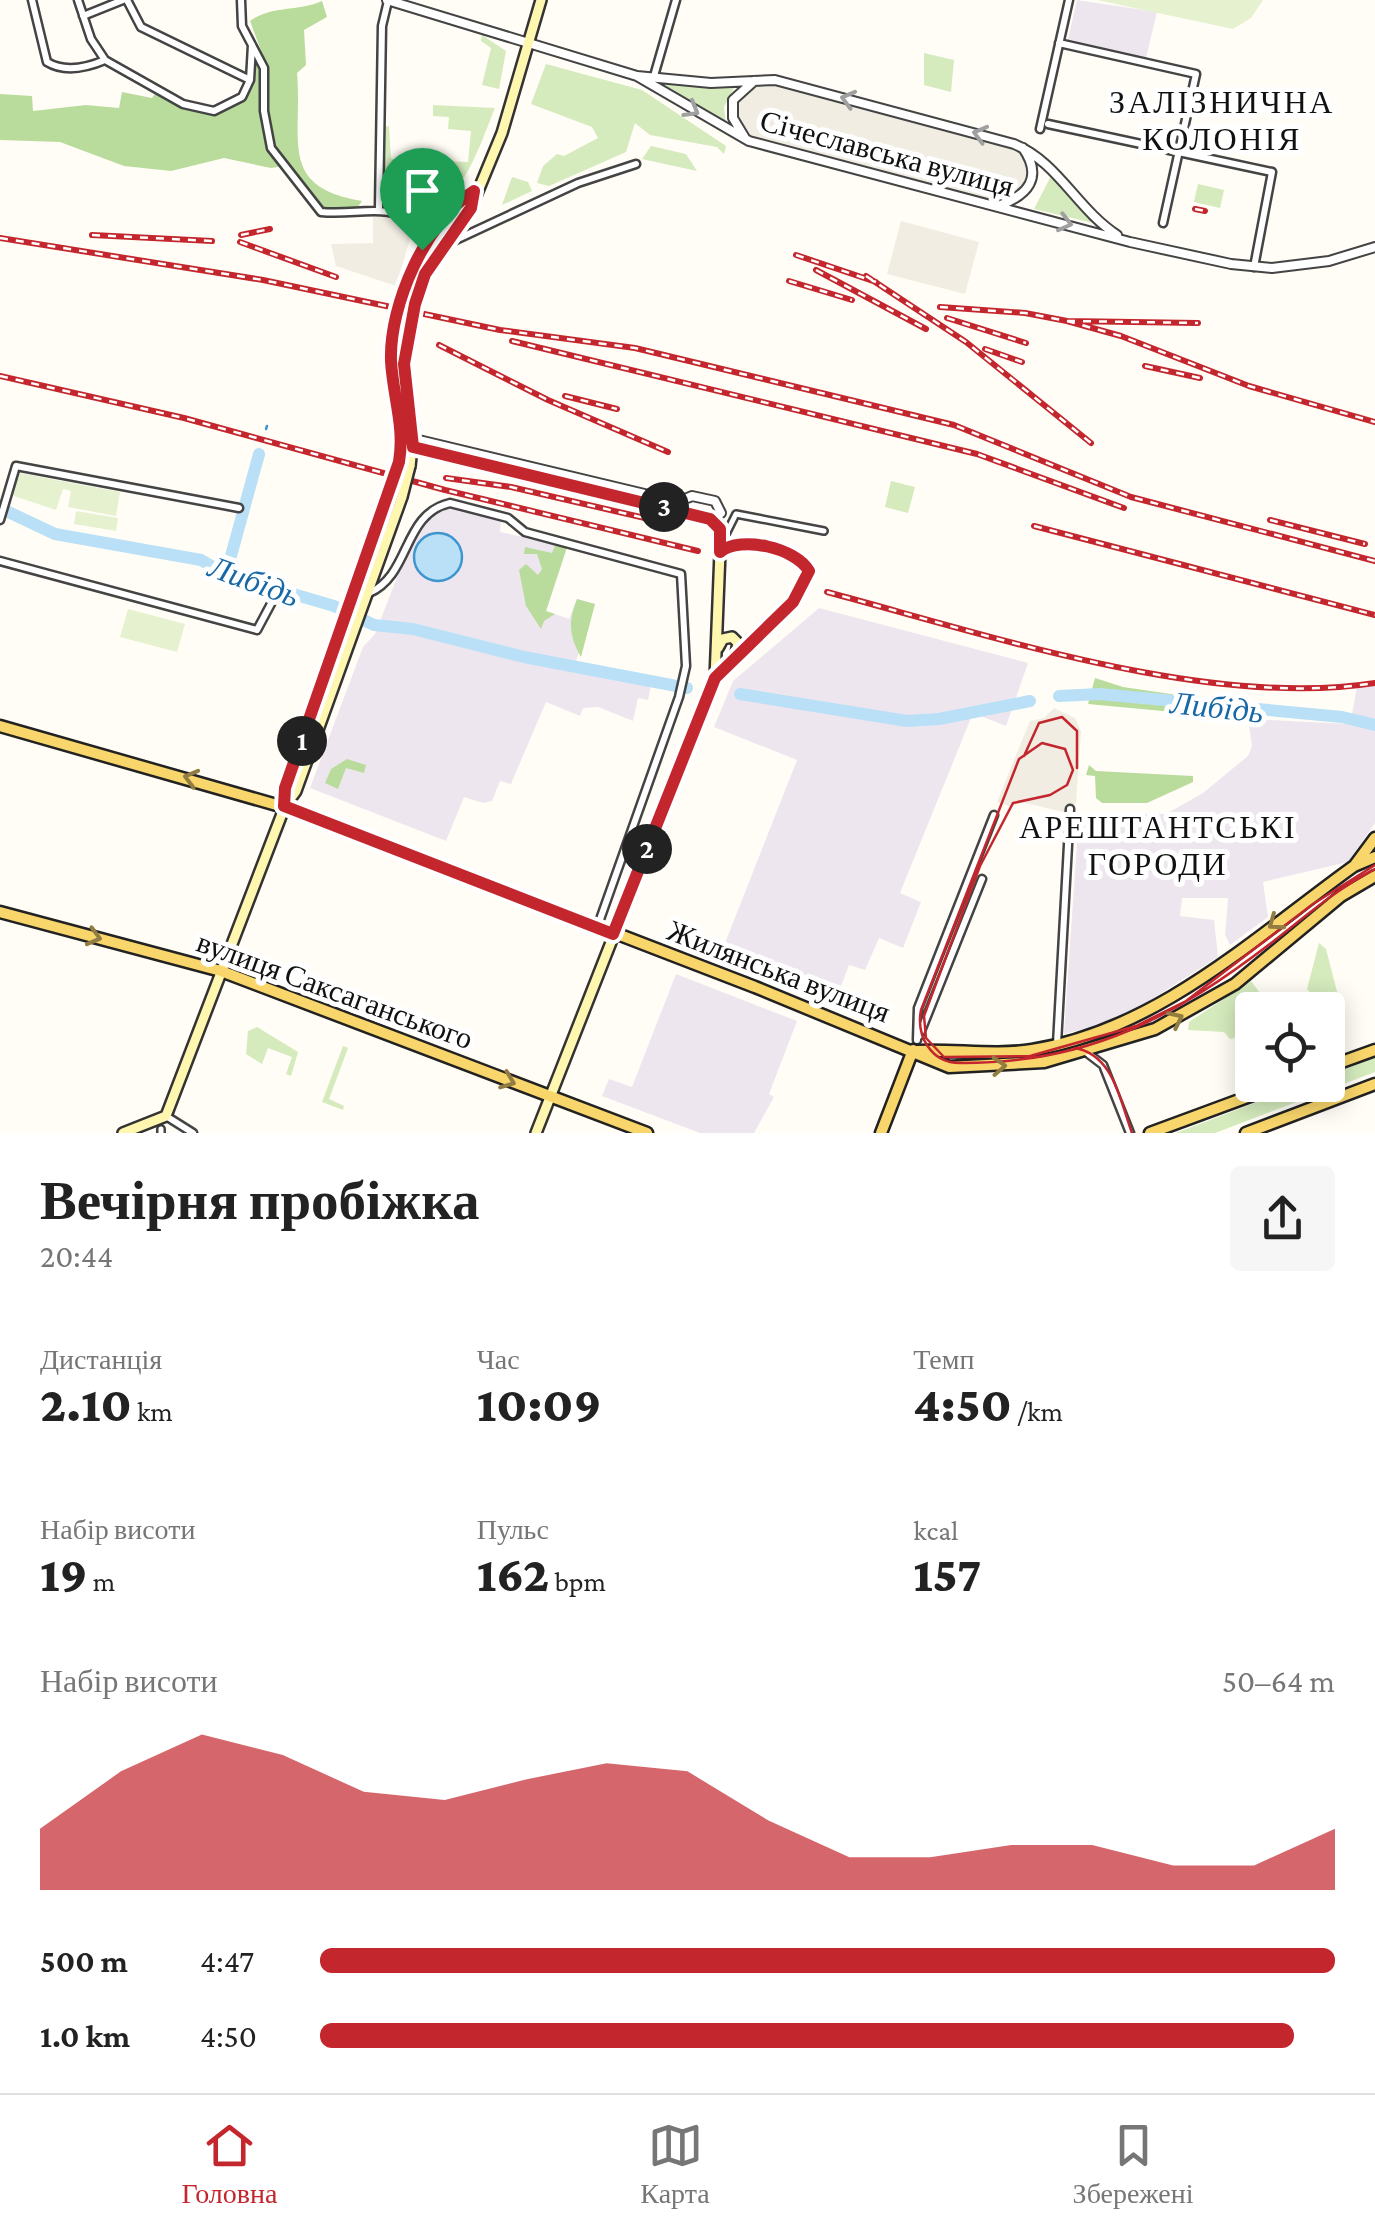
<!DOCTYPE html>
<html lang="uk">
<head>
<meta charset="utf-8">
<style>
	body { margin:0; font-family:"Crimson Pro",serif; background:#f6f6f6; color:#222; height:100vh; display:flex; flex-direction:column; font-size:38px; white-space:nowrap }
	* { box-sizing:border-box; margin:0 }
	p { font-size:32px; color:#767676 }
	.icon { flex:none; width:55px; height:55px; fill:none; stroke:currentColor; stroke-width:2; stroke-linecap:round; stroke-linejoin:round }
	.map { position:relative; height:1133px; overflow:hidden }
	.details { display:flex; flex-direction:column; background:#fff; flex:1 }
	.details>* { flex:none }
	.controls { position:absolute; left:1235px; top:992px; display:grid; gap:20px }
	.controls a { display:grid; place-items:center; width:110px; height:110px; border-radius:10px; background:#fff; box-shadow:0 5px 25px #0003; font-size:50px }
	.pin { position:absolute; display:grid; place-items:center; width:85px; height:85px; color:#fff; margin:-102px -42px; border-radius:50% 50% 50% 0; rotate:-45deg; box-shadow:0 0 10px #0007 }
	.pin .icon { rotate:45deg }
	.km { position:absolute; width:50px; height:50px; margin:-25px; border-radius:50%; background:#222; color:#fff; font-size:28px; line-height:50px; text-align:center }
	.round { display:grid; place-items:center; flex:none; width:105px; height:105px; border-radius:10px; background:#f6f6f6 }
	.head { display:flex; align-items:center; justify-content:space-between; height:170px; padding:0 40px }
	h1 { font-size:55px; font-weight:800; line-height:75px }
	.metrics { display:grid; grid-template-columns:repeat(3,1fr); gap:15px; height:170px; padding:10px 40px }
	.metrics div { display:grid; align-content:center }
	.metrics b { font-size:50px; font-weight:800 }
	.metrics small { font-size:28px; font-weight:400 }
	.metrics p { font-size:28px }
	.chart { height:280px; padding:20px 40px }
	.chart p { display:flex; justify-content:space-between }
	.chart svg { width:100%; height:180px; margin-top:10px; fill:#c4262e; opacity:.7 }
	ul { padding:0 40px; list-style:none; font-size:32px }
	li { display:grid; grid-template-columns:160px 120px 1fr; align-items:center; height:75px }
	li i { height:25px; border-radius:12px; background:#c4262e }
	.dock { display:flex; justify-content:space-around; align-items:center; height:140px; border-top:2px solid #e0e0e0; background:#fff; font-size:28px; color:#767676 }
	.dock a { display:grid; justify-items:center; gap:5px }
	.dock .active { color:#c4262e }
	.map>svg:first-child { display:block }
</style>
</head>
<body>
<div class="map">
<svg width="1375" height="1133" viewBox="0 0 1375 1133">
	<rect width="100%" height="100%" fill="#fffdf5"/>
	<!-- industrial -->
	<path fill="#eee6ef" d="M1077,0L1157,12L1146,58L1068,39Z
		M454,506L501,520L500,532L553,543L566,551L546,611L569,619L577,599L595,604L575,664L653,676L648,700L638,698L633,721L598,707L583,708L580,716L546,702L511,784L500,781L492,801L483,803L464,797L446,841L310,788L363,647L375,634L410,544L426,518Z
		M819,608L1028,663L1006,726L973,713L900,893L921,902L903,948L879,938L865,970L849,965L834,1005L718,961L797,760L714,727L733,681Z
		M1375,685V823L1348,862L1263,882L1268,917L1230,945L1225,935L1228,898H1182L1180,916L1214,920L1218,957L1119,1020L1064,1034L1079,814H1166L1203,793L1248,756L1252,746L1248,719L1350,724L1357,687Z
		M676,974L797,1021L769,1094L774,1097L754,1133H700L602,1096L609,1079L632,1087Z"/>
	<!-- green -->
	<path fill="#d5ebbd" d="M482,35L506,51L499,89L482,85L491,48L481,41Z
		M924,53L954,60L951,92L924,85Z
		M546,64L642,90L726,146L724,154L717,147L650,135L635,123L626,152L549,186L537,183L543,166L557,154L564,156L598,138L592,127L531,104Z
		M661,83L734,88L724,107L726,125Z
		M433,105L495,108C484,134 465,196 435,205C425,208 413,202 403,200L402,172L383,170L382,127L389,126L391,159L468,162L471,131L448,129L449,117L433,116Z
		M651,146L686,154L697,171L642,159Z
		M1051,176L1093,223L1034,209Z
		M512,177L528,182L532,191L502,205Z
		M1198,184L1224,190L1220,208L1194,202Z
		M259,454L265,455L247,508L239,507L253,460L257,461Z
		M891,481L915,487L908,513L885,507Z
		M1319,943L1326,949L1340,1003L1313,996L1307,989Z
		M1251,981L1272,1009L1252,1010V1035L1230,1039L1224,1032L1188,1030L1189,1022Z
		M257,1027L298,1052L291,1076L286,1074L292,1057L268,1048L262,1064L246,1054L248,1031Z
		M343,1046L348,1048L329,1099L344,1106L343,1110L322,1102Z
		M1375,1057V1072L1215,1133H1176L1302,1085H1328V1075Z"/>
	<!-- forest -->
	<path fill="#b9dc9c" d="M322,1L327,17L304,30L306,65L297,73C303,140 277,187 362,201L357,208L322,209L273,148L267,114L268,69L250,21C272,5 298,12 322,1Z
		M252,42C271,83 256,129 284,166L271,168L224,158L171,171L124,166L60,142L0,140V94L32,96L33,111L86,105L119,108L122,92L152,98L158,90C223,126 247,117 252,42Z
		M556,543L567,547L546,611L555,614L544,621L541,629L526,606L519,570L526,564L538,575L542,569L537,554H524L525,547L552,553Z
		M577,599L595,604L581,657C569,636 568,622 577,599Z
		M1095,678L1123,687L1253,706L1260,708V713L1248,719L1088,704Z
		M347,759L366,765L364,773L346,768L338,789L325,783L331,769Z
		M1089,765L1096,771L1193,776V782L1147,803H1102L1096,798L1095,776L1086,775Z"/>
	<!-- pitch -->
	<path fill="#e6f2cf" d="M1097,0H1263L1251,18L1233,29Z
		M19,473L120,492L116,516L68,507L71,491L63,489L56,510L11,495Z
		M76,511L118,518L116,531L74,524Z
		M128,609L185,624L177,652L120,637Z"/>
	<!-- plaza -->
	<path fill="#f1ede2" d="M758,79L1022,147L1029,157V187L998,206L749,141L736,127L737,93Z
		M373,216L395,219L413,229L396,286L336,266L331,244L373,243Z
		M901,221L979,242L965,294L887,274Z
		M1054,708L1075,718L1081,731L1076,803L1063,812L1022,802L1012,807L997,802L1030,721L1044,718Z"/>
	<!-- water -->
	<path fill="#b9e0f7" stroke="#3f96cf" stroke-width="2.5" d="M414 557a24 24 0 1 1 48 0a24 24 0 1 1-48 0Z"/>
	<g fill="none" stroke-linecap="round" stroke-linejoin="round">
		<!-- stream -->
		<path stroke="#3f96cf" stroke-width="2.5" d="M266,429L267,426"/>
		<!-- river -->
		<path stroke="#b9e0f7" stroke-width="12" d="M0,508L55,534L201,560L225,574L334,606L374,625L413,629L524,657L687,688
			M231,556L259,454
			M740,694L907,721L939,719L1030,701
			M1059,696L1100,694L1342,717L1375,725"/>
		<defs>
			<path id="pedestrian" d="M722,542L736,514L824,531
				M161,1133V1129"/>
			<path id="minor" d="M32,0L47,62C65,73 86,68 105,60
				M78,0L91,39L105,60L183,104L214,111L242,97L250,80L252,45
				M127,0L141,27L250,80
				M241,0L242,26L264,68V111L271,148L321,212C358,216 386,201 420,225L422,249
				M83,16L123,0
				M1059,43L1196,74L1163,223
				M654,76L676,0
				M1048,124L1272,172L1254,267
				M1040,129L1069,0
				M379,208L382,26L388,1
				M445,245L578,183L636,164
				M0,520L16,466L239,508
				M0,561L257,630L281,585
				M369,593C411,575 402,514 450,503L508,518L525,532L681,574L686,666L679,697L598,925
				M919,1036L982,879
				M917,1040L918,1008L994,815
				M1057,1044L1070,809
				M1086,1052L1103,1065L1130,1133
				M166,1116L193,1133"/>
			<path id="tertiary" d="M387,0L637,76L749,141L1130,242L1231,264L1272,268L1329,261L1375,247
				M637,76L711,83L775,80L1014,144C1058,162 1077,209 1117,235
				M745,138L733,118V100L754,81
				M998,206C1029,195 1043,177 1023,148
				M402,436L678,502L692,496L715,501L721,513L711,519
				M402,445L711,519L720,529V552"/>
			<path id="secondary" d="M399,462C405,426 393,397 392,361C389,306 427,219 475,191
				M410,466L414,431L404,364L415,304L429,266L471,208L502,133L541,0
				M718,648L723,639L732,637L738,643L736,653
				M285,804V788L390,495
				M123,1133L166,1116L285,806L296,791L402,497
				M536,1133L715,678L720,552C741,534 796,548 809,571L793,602L715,678"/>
			<path id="primary" d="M0,726L301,812L755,987L949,1067L1044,1062L1155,1029L1235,984L1341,896L1375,876
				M1355,865L1375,838
				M0,912L221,971L647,1133
				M917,1051C955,1049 994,1056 1032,1050C1157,1030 1254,938 1354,866L1375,857
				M1328,1067L1375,1050
				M881,1133L913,1050
				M1150,1133L1280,1085
				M1246,1133L1375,1084"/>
		</defs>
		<!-- pedestrian casing -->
		<use href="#pedestrian" stroke="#444" stroke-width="10"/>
		<!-- minor casing -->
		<use href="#minor" stroke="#444" stroke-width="11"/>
		<!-- tertiary casing -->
		<use href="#tertiary" stroke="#444" stroke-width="12"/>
		<!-- secondary casing -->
		<use href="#secondary" stroke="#333" stroke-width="14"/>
		<!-- primary casing -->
		<use href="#primary" stroke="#222" stroke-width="15"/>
		<!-- pedestrian -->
		<use href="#pedestrian" stroke="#fff" stroke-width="5"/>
		<!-- minor -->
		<use href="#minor" stroke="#fff" stroke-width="6"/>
		<!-- tertiary -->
		<use href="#tertiary" stroke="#fff" stroke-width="8"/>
		<!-- secondary -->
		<use href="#secondary" stroke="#fff6b0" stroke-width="9"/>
		<!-- primary -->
		<use href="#primary" stroke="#f9d66b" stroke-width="10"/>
		<!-- tram -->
		<path stroke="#c4262e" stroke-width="2.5" d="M1024,756L1039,723L1062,717L1077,731V768
			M1375,865L1313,904L1186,1001L1136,1026L1030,1056L944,1057L926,1038L924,1016L980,866L1013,803L1050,795L1067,785L1073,770L1065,749L1042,743L1019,759L921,1010C916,1036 931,1063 960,1063C1089,1064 1175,1017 1275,940C1307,915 1338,888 1375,869
			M1075,1048C1114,1055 1120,1101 1132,1133"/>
		<defs>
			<path id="rail" d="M1195,209L1205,211
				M92,235L212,241
				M241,235L270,229
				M0,238L263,280L500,330L635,348L954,425L1131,497L1375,561
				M240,242L336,277
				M796,255L876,282
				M816,270L926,329
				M866,276L966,342L1091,443
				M789,281L852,300
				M940,307L1025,313L1067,321L1198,323
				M947,318L1026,343
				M1067,321L1121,336L1249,386L1375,422
				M512,341L977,454L1124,508
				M439,345L548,400L668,452
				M985,349L1022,362
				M1145,366L1200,378
				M0,376L184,418L445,490L698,551
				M565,396L617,409
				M446,478L511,487L662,522
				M1270,520L1365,544
				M1034,526L1375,615
				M827,592C989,635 1209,709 1375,683"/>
		</defs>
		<!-- rail casing -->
		<use href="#rail" stroke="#c4262e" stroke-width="6"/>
		<!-- rail -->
		<use href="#rail" stroke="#fff" stroke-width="2.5" stroke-dasharray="8" stroke-linecap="butt"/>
		<defs>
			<path id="secondary-bridge" d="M390,495L399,462
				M402,497L410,466"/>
		</defs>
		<!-- secondary-bridge casing -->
		<use href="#secondary-bridge" stroke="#333" stroke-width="14" stroke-linecap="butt"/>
		<!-- secondary-bridge -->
		<use href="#secondary-bridge" stroke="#fff6b0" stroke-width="9"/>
	</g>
	<!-- one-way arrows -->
	<defs><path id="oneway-chevron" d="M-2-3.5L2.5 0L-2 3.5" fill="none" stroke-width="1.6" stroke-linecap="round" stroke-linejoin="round" transform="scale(2.5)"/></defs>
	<g stroke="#a0a0a0">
		<use href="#oneway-chevron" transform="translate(848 99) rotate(-165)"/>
		<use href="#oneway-chevron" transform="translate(692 110) rotate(30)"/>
		<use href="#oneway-chevron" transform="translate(980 134) rotate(-165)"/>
		<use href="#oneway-chevron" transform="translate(1065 223) rotate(14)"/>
	</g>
	<g stroke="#917d42">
		<use href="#oneway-chevron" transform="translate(191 778) rotate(-165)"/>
		<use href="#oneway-chevron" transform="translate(1275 923) rotate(144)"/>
		<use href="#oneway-chevron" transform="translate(94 937) rotate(15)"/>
		<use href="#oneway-chevron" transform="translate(1176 1019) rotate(-26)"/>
		<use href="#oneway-chevron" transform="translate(999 1066) rotate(-3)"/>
		<use href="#oneway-chevron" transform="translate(508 1081) rotate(21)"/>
	</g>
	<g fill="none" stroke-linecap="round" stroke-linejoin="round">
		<defs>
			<path id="route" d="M474,191L471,208L425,274L415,304L404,364L413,447L710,519L720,529V552C741,535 796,548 809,571L793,602L715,678L613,934L284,806L285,788L399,462C405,426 393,397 391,361C389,305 426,221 474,191Z"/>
		</defs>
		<!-- route casing -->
		<use href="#route" stroke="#fff" stroke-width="20"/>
		<!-- route -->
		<use href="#route" stroke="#c4262e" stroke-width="12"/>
	</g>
	<g text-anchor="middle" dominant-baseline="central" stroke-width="10" stroke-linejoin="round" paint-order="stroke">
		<!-- street labels -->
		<g font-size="30" fill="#111" stroke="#fff">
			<text transform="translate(887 153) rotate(15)">Січеславська вулиця</text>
			<text transform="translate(779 971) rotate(21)">Жилянська вулиця</text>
			<text transform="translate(335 990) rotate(20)">вулиця Саксаганського</text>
		</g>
		<!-- neighbourhood labels -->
		<g font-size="32" letter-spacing="2.5" fill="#111" stroke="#fff">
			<text x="1222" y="102">ЗАЛІЗНИЧНА<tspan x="1222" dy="37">КОЛОНІЯ</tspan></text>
			<text x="1158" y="827">АРЕШТАНТСЬКІ<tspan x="1158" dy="37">ГОРОДИ</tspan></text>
		</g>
		<!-- water labels -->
		<g font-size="32" font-style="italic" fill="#1768a6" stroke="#fff">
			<text transform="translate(254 581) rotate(20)">Либідь</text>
			<text transform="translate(1217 707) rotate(6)">Либідь</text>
		</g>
	</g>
</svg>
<div class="controls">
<a><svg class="icon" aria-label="locate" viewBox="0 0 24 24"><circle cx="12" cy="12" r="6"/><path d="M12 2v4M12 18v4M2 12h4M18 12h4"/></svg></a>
</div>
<div class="pin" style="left:422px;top:250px;background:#1e9e55"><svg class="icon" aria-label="arrive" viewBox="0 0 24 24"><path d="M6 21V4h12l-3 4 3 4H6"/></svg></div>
<b class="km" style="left:302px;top:741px">1</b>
<b class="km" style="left:647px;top:849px">2</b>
<b class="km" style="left:664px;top:507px">3</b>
</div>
<section class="details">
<div class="head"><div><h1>Вечірня пробіжка</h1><p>20:44</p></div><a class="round"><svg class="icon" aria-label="share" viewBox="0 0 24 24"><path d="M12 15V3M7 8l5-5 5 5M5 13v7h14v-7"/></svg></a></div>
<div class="metrics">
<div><p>Дистанція</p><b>2.10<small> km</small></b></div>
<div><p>Час</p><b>10:09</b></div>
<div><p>Темп</p><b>4:50<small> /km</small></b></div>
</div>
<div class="metrics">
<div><p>Набір висоти</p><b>19<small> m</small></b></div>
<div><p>Пульс</p><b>162<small> bpm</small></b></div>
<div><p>kcal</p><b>157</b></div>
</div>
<div class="chart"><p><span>Набір висоти</span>50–64 m</p>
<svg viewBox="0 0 160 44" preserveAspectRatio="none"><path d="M0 44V29L10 15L20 6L30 11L40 20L50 22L60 17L70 13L80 15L90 27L100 36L110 36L120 33L130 33L140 38L150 38L160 29V44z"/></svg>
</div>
<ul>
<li><b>500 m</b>4:47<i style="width:100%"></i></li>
<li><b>1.0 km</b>4:50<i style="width:96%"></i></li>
</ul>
</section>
<nav class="dock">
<a class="active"><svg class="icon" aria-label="home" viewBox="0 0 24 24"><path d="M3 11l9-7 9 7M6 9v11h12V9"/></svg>Головна</a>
<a><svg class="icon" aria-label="map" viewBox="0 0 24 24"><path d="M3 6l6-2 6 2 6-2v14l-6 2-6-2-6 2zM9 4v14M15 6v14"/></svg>Карта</a>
<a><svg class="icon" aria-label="saved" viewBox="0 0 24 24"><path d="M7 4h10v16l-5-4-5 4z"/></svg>Збережені</a>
</nav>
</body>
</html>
